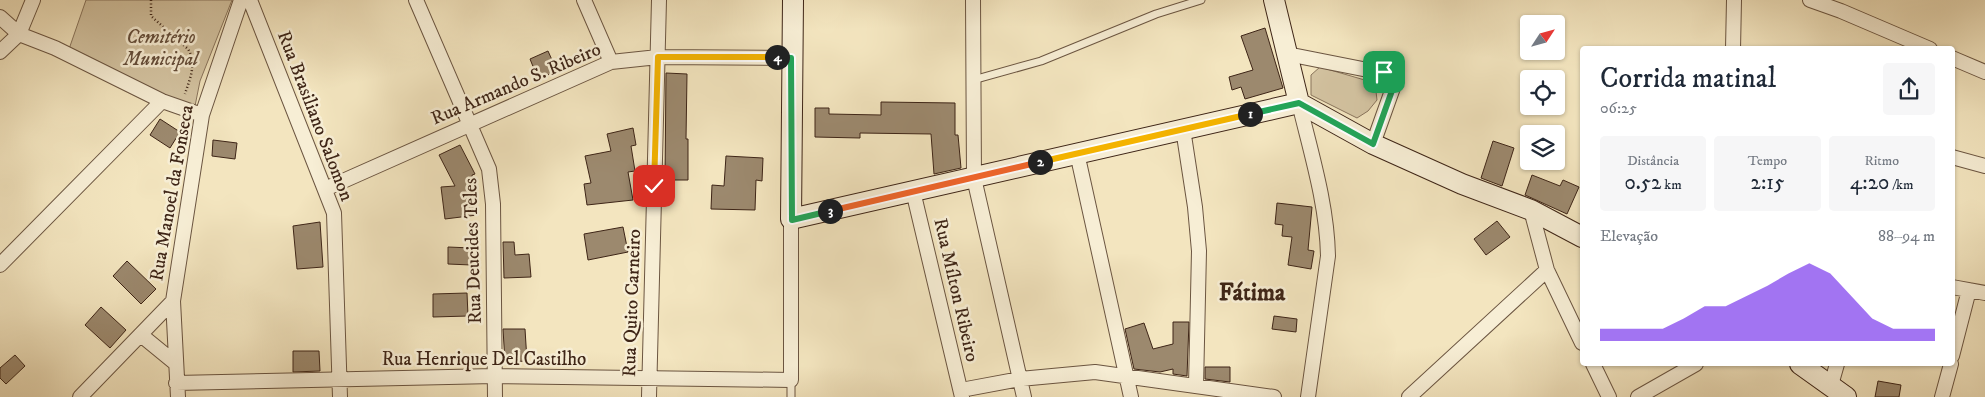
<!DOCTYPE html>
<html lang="pt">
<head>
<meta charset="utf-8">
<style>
	body { margin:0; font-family:"IM FELL DW Pica",serif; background:#f6f6f7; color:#1f2937; height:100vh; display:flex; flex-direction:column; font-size:19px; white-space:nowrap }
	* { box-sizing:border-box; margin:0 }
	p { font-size:16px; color:#747a83 }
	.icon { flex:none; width:28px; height:28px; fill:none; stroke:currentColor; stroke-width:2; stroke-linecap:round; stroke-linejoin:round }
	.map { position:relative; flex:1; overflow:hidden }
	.details { position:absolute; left:1580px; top:46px; width:375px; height:320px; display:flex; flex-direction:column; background:#fff; border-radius:5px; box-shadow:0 1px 4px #0004 }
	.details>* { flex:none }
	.needle { width:32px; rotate:54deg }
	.fabs { position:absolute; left:1520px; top:15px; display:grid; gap:10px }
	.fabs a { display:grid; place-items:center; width:45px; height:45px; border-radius:5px; background:#fff; box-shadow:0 1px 4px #0004; font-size:25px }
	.pin { position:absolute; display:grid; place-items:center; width:42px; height:42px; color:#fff; margin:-21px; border-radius:10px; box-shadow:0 2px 8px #0006 }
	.km { position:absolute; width:25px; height:25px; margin:-12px; border-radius:50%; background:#222; color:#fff; font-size:14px; line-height:25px; text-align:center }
	.round { display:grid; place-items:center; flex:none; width:52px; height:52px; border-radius:5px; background:#f6f6f7 }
	.headline { display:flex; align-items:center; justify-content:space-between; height:85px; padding:0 20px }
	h1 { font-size:28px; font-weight:600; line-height:38px }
	.metrics { display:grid; grid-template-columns:repeat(3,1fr); gap:8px; height:85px; padding:5px 20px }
	.metrics div { display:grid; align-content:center; border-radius:5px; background:#f6f6f7; text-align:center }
	.metrics b { font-size:21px; font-weight:600 }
	.metrics small { font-size:14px; font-weight:400 }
	.metrics p { font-size:14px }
	.chart { height:140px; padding:10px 20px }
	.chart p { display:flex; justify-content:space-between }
	.chart svg { width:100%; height:90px; margin-top:5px; fill:#7c3aed; opacity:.7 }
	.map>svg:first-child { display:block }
</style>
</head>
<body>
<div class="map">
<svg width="1985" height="397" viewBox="0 0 1985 397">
	<rect width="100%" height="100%" fill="#f3e5bf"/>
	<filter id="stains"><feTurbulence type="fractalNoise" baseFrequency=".004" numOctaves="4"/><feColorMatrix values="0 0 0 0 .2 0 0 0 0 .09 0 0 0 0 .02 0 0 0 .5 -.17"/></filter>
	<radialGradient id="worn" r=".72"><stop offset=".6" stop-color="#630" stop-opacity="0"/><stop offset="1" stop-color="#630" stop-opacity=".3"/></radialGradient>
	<!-- green -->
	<path fill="#d4c4a2" stroke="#89745c" d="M86,0H232L200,81L195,106L172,109L68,52Z
		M1320,67L1375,83L1377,100L1368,111L1357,118L1311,95V75Z"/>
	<!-- building -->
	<path fill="#9c896e" stroke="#3e2517" d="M1265,28L1283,88L1245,99L1241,87L1232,90L1229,77L1253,70L1241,36Z
		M548,51L557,71L538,79L530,59Z
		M666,73L687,74L686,139H688V180H665Z
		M881,102L955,103V135H958L961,168L934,174L931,134L860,133V138L815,137V108H829V114L881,115Z
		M160,119L180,132L170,148L150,135Z
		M633,128L636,145L631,146L635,171L628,172L633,200L587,205L584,184L591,183L585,156L611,151L607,134Z
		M213,140L237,143L235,159L212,156Z
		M1493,141L1514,148L1502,186L1481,178Z
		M460,145L475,174L472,175L477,215L445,219L441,187L455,186L439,155Z
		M726,156L763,158L762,181L756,180L755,210L711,209L712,185L724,186Z
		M1532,175L1560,186L1563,180L1579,187L1567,214L1525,195Z
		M1277,203L1312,207L1308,250L1314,251L1311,269L1288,265L1292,237L1282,236L1283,225L1275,224Z
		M1497,221L1510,237L1486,255L1474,239Z
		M320,222L323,267L297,269L293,226Z
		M623,227L628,252L588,260L584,234Z
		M503,242H514L515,255L529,254L531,277L504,278Z
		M448,247L472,248L471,265L448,264Z
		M127,261L156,289L141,304L113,276Z
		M467,293L468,316L433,317V294Z
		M101,307L126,330L110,348L85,325Z
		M1274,316L1297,319L1296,332L1272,329Z
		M1173,322H1189L1187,376L1173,374V369L1160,372L1134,369L1125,329L1144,323L1153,349L1173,344Z
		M503,329H525L527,361L505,362Z
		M293,351H319L320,371L293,372Z
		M15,355L25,366L6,384L0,378V368Z
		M1205,367H1230V382L1205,379Z
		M1878,381L1901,385L1899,397H1875Z"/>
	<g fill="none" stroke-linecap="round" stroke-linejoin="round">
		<defs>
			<path id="lane" d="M973,80L1041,61L1156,14L1201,0
				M791,397V380"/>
			<path id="street" d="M250,0L334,213L340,397
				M416,0L489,169L493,204L495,397
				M584,0L611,62
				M973,0L974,178L1024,397
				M1810,0L1841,11L1930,49
				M0,17L19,34L55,48L162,101L202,115
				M1733,49L1734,0
				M0,52L19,34L33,0
				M1287,54L1388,74L1394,85L1373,144
				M1952,58L1985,72
				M1299,103C1311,153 1327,204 1328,256L1308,397
				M1183,129L1195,207L1199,251L1196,386
				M1077,153L1131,397
				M1952,157L1985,166
				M325,189L611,62L658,57L791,58
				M913,191L962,397
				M1531,210L1547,270L1582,343
				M0,265L162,101
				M1952,287L1985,293
				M141,335L174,362
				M1952,356L1969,290
				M1593,364L1609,397
				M176,383L494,376L791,380V219
				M1831,385L1837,364
				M961,390L1020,379L1095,372L1274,397
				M80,397L173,301
				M178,397L173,301L202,115L241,0
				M649,397L659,0
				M1409,397L1547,270
				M1638,397L1696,364
				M1942,397L1951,364"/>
			<path id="secondary" d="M793,0L791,219L1299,103
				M1274,0L1299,103
				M1299,103L1373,144L1462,184L1531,210L1582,237
				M1800,364L1846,397"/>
		</defs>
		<!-- lane casing -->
		<use href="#lane" stroke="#6b5541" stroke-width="9"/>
		<!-- street casing -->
		<use href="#street" stroke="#6b5541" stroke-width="16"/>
		<!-- secondary casing -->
		<use href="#secondary" stroke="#3e2517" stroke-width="22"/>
		<!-- path -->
		<path stroke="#3e2517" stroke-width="2.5" stroke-dasharray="1 2.5" stroke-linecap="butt" d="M151,0V16L188,49C197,64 190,78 185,94"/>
		<!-- lane -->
		<use href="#lane" stroke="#f7eed5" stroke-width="7"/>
		<!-- street -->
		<use href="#street" stroke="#f7eed5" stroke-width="14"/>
		<!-- secondary -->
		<use href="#secondary" stroke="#f7eed5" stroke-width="20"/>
	</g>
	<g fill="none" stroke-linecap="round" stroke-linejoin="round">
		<defs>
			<path id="split-1" d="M1250,114L1299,103L1373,144L1394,85L1392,78L1384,72"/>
			<path id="split-2" d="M1040,162L1250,114"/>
			<path id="split-3" d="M830,211L1040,162"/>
			<path id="split-4" d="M777,57L791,58L792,220L830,211"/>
			<path id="split-5" d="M654,186L658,57H777"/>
		</defs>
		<!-- split-1 casing -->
		<use href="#split-1" stroke="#fff" stroke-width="10"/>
		<!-- split-2 casing -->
		<use href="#split-2" stroke="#fff" stroke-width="10"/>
		<!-- split-3 casing -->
		<use href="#split-3" stroke="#fff" stroke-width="10"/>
		<!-- split-4 casing -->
		<use href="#split-4" stroke="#fff" stroke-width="10"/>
		<!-- split-5 casing -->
		<use href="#split-5" stroke="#fff" stroke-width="10"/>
		<!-- split-1 -->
		<use href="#split-1" stroke="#22a559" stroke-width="6"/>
		<!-- split-2 -->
		<use href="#split-2" stroke="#f5b400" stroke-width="6"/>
		<!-- split-3 -->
		<use href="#split-3" stroke="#f0652b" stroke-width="6"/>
		<!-- split-4 -->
		<use href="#split-4" stroke="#22a559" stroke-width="6"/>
		<!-- split-5 -->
		<use href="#split-5" stroke="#f5b400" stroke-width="6"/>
	</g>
	<g text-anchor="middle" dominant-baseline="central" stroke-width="5" stroke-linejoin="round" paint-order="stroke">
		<!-- park labels -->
		<g font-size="19" font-style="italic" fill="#644d3a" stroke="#f7eed5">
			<text x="161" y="37">Cemitério<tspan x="161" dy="22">Municipal</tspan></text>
		</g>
		<!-- street labels -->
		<g font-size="19" fill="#3e2517" stroke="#f7eed5">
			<text transform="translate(516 84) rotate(-23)">Rua Armando S. Ribeiro</text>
			<text transform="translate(315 116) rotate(69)">Rua Brasiliano Salomon</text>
			<text transform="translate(172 193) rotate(-80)">Rua Manoel da Fonseca</text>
			<text transform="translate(473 251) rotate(-92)">Rua Deucides Teles</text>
			<text transform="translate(956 290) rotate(77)">Rua Mílton Ribeiro</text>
			<text transform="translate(632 303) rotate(-88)">Rua Quito Carneiro</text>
			<text x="484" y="359">Rua Henrique Del Castilho</text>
		</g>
		<!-- district labels -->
		<g font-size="24" font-weight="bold" fill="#3e2517" stroke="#f7eed5">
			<text x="1252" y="293">Fátima</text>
		</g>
	</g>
	<rect width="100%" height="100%" filter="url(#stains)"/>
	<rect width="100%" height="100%" fill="url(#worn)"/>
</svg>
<div class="fabs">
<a><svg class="needle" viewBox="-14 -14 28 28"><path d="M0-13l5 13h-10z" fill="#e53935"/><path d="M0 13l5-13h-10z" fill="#747a83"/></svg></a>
<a><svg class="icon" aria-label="locate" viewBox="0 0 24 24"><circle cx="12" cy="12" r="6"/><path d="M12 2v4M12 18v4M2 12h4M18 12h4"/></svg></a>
<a><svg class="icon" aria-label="layers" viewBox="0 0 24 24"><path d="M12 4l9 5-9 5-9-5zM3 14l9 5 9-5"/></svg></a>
</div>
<div class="pin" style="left:1384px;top:72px;background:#1e9e55"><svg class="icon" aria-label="arrive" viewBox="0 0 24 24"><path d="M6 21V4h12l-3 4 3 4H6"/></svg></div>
<div class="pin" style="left:654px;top:186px;background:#d93025"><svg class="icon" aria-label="check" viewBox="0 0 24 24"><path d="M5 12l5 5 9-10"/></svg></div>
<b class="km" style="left:1250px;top:114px">1</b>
<b class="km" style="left:1040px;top:162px">2</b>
<b class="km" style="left:830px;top:211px">3</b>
<b class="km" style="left:777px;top:57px">4</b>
<section class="details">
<div class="headline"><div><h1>Corrida matinal</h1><p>06:25</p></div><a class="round"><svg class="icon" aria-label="share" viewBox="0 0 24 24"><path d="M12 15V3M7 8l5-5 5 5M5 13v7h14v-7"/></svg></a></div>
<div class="metrics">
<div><p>Distância</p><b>0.52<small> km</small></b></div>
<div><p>Tempo</p><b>2:15</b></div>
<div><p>Ritmo</p><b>4:20<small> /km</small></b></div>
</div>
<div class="chart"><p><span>Elevação</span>88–94 m</p>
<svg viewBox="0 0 160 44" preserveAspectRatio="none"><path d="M0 44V38L10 38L20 38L30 38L40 33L50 27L60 27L70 22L80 17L90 11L100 6L110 11L120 22L130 33L140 38L150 38L160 38V44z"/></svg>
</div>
</section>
</div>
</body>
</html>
